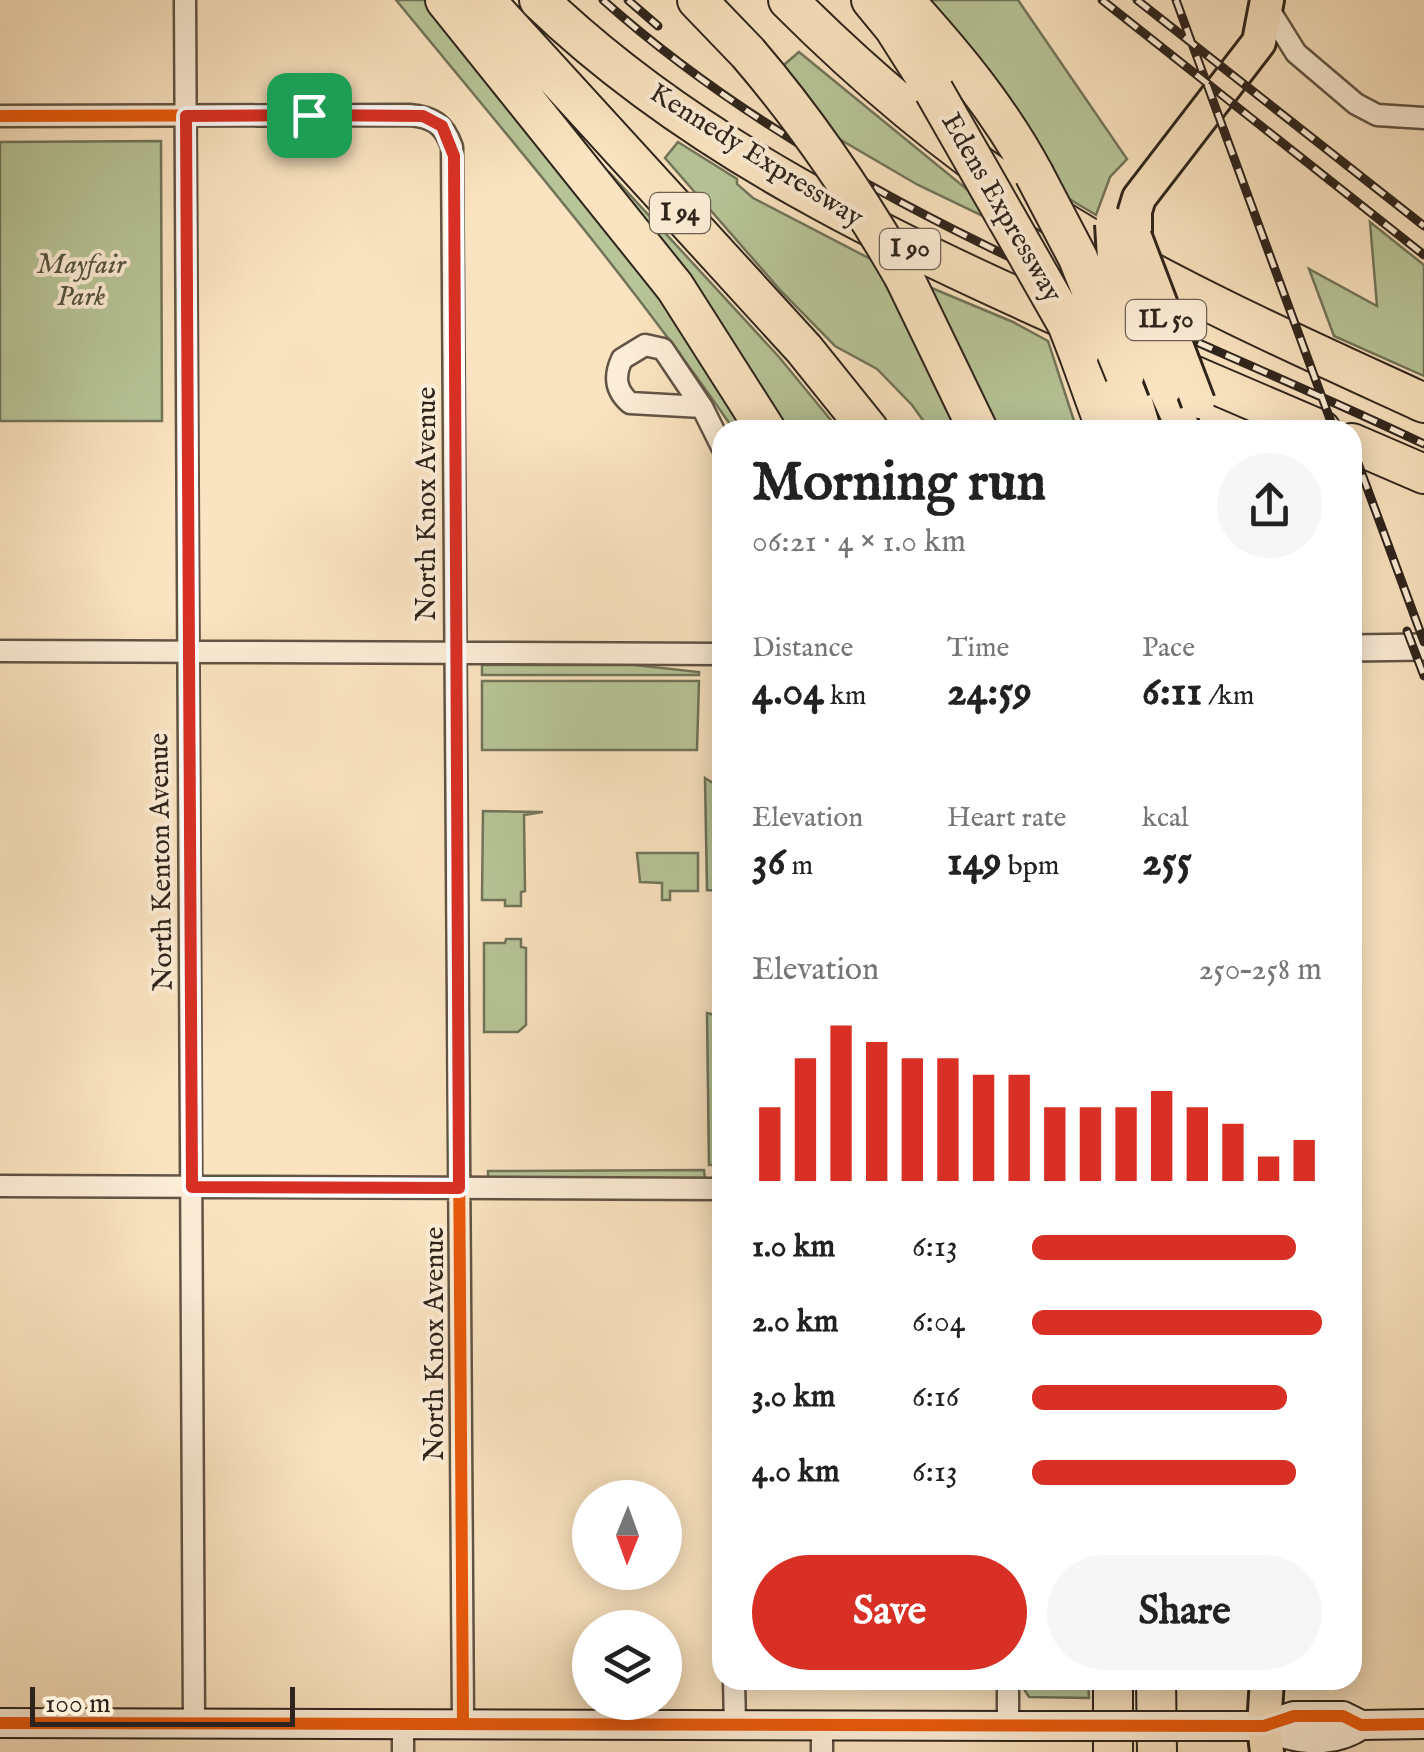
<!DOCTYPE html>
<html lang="en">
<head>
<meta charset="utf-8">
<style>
	body { margin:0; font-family:"IM FELL English",serif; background:#f6f6f6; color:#222; height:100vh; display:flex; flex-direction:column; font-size:38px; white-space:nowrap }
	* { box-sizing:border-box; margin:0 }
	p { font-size:32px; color:#767676 }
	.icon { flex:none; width:55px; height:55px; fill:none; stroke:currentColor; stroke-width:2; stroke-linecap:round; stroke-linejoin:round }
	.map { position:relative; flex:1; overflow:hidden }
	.details { position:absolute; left:712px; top:420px; width:650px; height:1270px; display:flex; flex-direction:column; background:#fff; border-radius:30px; box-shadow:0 5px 25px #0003 }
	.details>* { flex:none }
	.needle { width:65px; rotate:181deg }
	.buttons { position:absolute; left:572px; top:1480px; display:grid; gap:20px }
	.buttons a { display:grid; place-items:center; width:110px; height:110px; border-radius:50%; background:#fff; box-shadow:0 5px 25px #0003; font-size:50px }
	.scale { position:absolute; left:30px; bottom:25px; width:265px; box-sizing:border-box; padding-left:10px; border:5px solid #2e241b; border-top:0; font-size:28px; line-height:35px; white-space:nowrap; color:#2e241b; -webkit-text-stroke:8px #fcedd6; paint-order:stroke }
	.pin { position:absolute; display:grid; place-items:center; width:85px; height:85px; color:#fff; margin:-42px; border-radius:20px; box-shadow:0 5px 15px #0006 }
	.round { display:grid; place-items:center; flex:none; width:105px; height:105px; border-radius:52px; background:#f6f6f6 }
	.overview { display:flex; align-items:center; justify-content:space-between; height:170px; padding:0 40px }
	h1 { font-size:55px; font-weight:700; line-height:75px }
	.figures { display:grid; grid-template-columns:repeat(3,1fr); gap:15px; height:170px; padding:10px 40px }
	.figures div { display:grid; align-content:center }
	.figures b { font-size:42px; font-weight:700 }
	.figures small { font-size:28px; font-weight:400 }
	.figures p { font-size:28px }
	.chart { height:280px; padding:20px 40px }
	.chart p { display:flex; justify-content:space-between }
	.chart svg { width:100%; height:180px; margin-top:10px; stroke:#d93025; stroke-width:6 }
	.button { display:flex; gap:20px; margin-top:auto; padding:20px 40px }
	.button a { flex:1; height:115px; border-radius:60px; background:#d93025; color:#fff; font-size:40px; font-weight:700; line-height:115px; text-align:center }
	.button a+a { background:#f6f6f6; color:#222 }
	ul { padding:0 40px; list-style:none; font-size:32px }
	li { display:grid; grid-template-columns:160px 120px 1fr; align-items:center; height:75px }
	li i { height:25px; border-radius:12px; background:#d93025 }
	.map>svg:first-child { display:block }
</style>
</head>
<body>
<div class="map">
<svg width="1424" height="1752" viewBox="0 0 1424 1752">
	<rect width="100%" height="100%" fill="#fae3c0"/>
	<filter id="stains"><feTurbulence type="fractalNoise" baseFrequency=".002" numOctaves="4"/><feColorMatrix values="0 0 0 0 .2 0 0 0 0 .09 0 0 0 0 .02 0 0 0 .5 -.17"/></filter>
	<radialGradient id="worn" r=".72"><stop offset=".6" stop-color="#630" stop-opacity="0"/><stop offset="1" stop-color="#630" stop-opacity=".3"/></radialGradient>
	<!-- green -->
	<path fill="#b7c598" stroke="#72745a" stroke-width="2.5" d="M396,0H428L605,215L751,430H734C630,279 512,141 396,0Z
		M928,0H1018L1127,159L1110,177L1096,215L1056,191Z
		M799,52L980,200L991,220L918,185L829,133L778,70Z
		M161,141L162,421H0V142Z
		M678,142L737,179V184L753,198L884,266L958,430H930L912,405L877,369L835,346L781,291L665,158Z
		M609,172L779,357L839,430H775L602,180Z
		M1370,222L1424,265V376L1334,336L1309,269L1377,306Z
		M922,284L1013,322L1048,341L1077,430H997Z
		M482,665H634L699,672V675H482Z
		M482,681H699L697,750H482Z
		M705,778L716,785L718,891L707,890Z
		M483,811L543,812L524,815L525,891L521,892V906H505V900H482Z
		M698,853V891H670V900H662V883L640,882L637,853Z
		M506,939H521V947L526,948V1025L518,1032H484V943H505Z
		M707,1013L719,1016L720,1165H709Z
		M704,1170L705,1180L488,1181V1171Z
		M1018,1680H1088L1089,1698L1029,1697Z"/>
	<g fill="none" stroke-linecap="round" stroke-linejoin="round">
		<defs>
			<path id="minor" d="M185,0L194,1723
				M1268,8L1296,53L1356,104L1377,115L1424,118
				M0,116L409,115C433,117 444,124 452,147L463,1724
				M702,407L630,403C615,390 614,376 622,359L645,345L663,349L702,407L722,447
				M0,651L722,654
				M0,1186L722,1189
				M734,1680L735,1725
				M1008,1680V1726
				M403,1724V1752
				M822,1725V1752"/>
			<path id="tertiary" d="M1352,648L1424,647"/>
			<path id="secondary" d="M0,1723L1052,1726
				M1217,1726H1264L1294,1716H1343L1361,1725L1424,1724
				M1264,1726C1295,1740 1331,1745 1361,1725"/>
			<path id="primary" d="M1135,237V211L1139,198L1259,42L1267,0
				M1165,389L1184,430
				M1267,1752L1264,1726L1267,1680"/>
			<path id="motorway" d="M445,0L675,287L766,430
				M485,0L804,349L869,430
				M539,0C693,148 890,241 1083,327
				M697,0L748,53
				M788,0C879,91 980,174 1091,239C1198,301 1311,351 1424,403
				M871,0L894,28L934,91
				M904,0C954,55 999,109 1034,174
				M904,277L978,430
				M1079,355L1106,430
				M1160,361L1321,430
				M1125,374L1141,430
				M1352,443L1424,474
				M1113,1680V1752
				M1156,1680L1157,1752"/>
		</defs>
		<!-- minor casing -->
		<use href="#minor" stroke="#615444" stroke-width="25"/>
		<!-- tertiary casing -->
		<use href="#tertiary" stroke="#615444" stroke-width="30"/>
		<!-- secondary casing -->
		<use href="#secondary" stroke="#2e241b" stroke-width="32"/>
		<!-- primary casing -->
		<use href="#primary" stroke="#2e241b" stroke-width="38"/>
		<!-- motorway casing -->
		<use href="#motorway" stroke="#2e241b" stroke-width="42"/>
		<!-- minor -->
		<use href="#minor" stroke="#fcedd6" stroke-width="20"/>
		<!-- tertiary -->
		<use href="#tertiary" stroke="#fcedd6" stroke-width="25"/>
		<!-- secondary -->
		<use href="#secondary" stroke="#fcedd6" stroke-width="28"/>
		<!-- primary -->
		<use href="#primary" stroke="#fae3c0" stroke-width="32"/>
		<!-- motorway -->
		<use href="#motorway" stroke="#fae3c0" stroke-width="38"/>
		<defs>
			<path id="rail" d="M603,0C839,210 1143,311 1424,444
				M628,0L658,26
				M1102,0L1424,255
				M1137,0L1424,226
				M1176,0L1334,430
				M1352,447L1424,642
				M1407,631L1424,676"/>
		</defs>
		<!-- rail casing -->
		<use href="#rail" stroke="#2e241b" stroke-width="9"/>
		<!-- rail -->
		<use href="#rail" stroke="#fcedd6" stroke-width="5" stroke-dasharray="15" stroke-linecap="butt"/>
		<defs>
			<path id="secondary-bridge" d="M1052,1726H1217"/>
			<path id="primary-bridge" d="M1112,224L1114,258L1165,389
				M1135,237L1198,402"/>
			<path id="motorway-bridge" d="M748,53C808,123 858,197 904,277
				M934,91L1067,324L1079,355
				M1034,174L1078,258L1125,374"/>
		</defs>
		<!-- secondary-bridge casing -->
		<use href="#secondary-bridge" stroke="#2e241b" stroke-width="32" stroke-linecap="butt"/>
		<!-- primary-bridge casing -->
		<use href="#primary-bridge" stroke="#2e241b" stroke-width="38" stroke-linecap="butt"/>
		<!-- motorway-bridge casing -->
		<use href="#motorway-bridge" stroke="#2e241b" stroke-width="42" stroke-linecap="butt"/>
		<!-- secondary-bridge -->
		<use href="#secondary-bridge" stroke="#fcedd6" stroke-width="28"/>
		<!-- primary-bridge -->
		<use href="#primary-bridge" stroke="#fae3c0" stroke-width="32"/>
		<!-- motorway-bridge -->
		<use href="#motorway-bridge" stroke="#fae3c0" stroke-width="38"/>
		<defs>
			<path id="cycleway" d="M0,116L409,115C433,117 444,124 452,147L463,1724
				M0,1723L1264,1726L1294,1716H1343L1361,1725L1424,1724"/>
		</defs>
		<!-- cycleway casing -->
		<use href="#cycleway" stroke="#fcedd6" stroke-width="19"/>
		<!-- cycleway -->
		<use href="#cycleway" stroke="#e8590c" stroke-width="12"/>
	</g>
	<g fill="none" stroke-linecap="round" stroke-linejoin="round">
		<defs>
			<path id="route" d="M309,115L423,116L442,126L454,156L459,1188L192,1187L186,116Z"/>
		</defs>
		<!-- route casing -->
		<use href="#route" stroke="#fff" stroke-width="20"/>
		<!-- route -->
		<use href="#route" stroke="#d93025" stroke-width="12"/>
	</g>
	<g text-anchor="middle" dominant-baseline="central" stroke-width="8" stroke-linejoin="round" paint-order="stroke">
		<!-- shield labels -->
		<g fill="#fcedd6" stroke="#6c6053" stroke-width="2.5">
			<rect x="650" y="193" width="60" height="40" rx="8"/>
			<rect x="880" y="229" width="60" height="40" rx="8"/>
			<rect x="1126" y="300" width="80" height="40" rx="8"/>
		</g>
		<g font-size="25" font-weight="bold" fill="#2e241b">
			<text x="680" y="213">I 94</text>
			<text x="910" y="249">I 90</text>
			<text x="1166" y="320">IL 50</text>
		</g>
		<!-- street labels -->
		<g font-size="28" fill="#2e241b" stroke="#fcedd6">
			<text transform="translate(756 156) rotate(32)">Kennedy Expressway</text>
			<text transform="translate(1001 208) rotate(60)">Edens Expressway</text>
			<text transform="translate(427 504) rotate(-90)">North Knox Avenue</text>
			<text transform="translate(162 862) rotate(-91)">North Kenton Avenue</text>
			<text transform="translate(435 1344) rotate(-90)">North Knox Avenue</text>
		</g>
		<!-- park labels -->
		<g font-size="28" font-style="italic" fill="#575440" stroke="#fcedd6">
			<text x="81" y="265">Mayfair<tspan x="81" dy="32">Park</tspan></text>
		</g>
	</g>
	<rect width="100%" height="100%" filter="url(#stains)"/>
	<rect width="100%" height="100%" fill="url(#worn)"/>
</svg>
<div class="buttons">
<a><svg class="needle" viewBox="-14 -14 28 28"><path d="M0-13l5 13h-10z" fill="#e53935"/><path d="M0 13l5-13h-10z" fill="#767676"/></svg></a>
<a><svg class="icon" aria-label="layers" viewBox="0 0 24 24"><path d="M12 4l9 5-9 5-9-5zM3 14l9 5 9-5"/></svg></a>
</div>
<div class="scale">100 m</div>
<div class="pin" style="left:309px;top:115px;background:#1e9e55"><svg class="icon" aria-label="arrive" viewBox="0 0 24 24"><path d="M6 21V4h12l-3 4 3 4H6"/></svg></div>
<section class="details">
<div class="overview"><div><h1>Morning run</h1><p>06:21 · 4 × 1.0 km</p></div><a class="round"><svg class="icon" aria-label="share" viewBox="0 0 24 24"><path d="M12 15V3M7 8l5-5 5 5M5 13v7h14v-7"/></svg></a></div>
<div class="figures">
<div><p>Distance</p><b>4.04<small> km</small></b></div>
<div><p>Time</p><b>24:59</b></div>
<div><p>Pace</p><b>6:11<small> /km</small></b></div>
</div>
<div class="figures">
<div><p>Elevation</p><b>36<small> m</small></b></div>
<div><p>Heart rate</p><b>149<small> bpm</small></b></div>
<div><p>kcal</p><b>255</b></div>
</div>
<div class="chart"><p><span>Elevation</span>250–258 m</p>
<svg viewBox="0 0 160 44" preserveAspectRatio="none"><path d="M5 44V26M15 44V14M25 44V6M35 44V10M45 44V14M55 44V14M65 44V18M75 44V18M85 44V26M95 44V26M105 44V26M115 44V22M125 44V26M135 44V30M145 44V38M155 44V34"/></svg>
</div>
<ul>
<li><b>1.0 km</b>6:13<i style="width:91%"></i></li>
<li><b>2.0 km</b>6:04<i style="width:100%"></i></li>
<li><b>3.0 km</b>6:16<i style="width:88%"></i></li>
<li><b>4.0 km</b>6:13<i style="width:91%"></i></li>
</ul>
<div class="button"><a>Save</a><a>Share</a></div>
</section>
</div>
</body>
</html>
